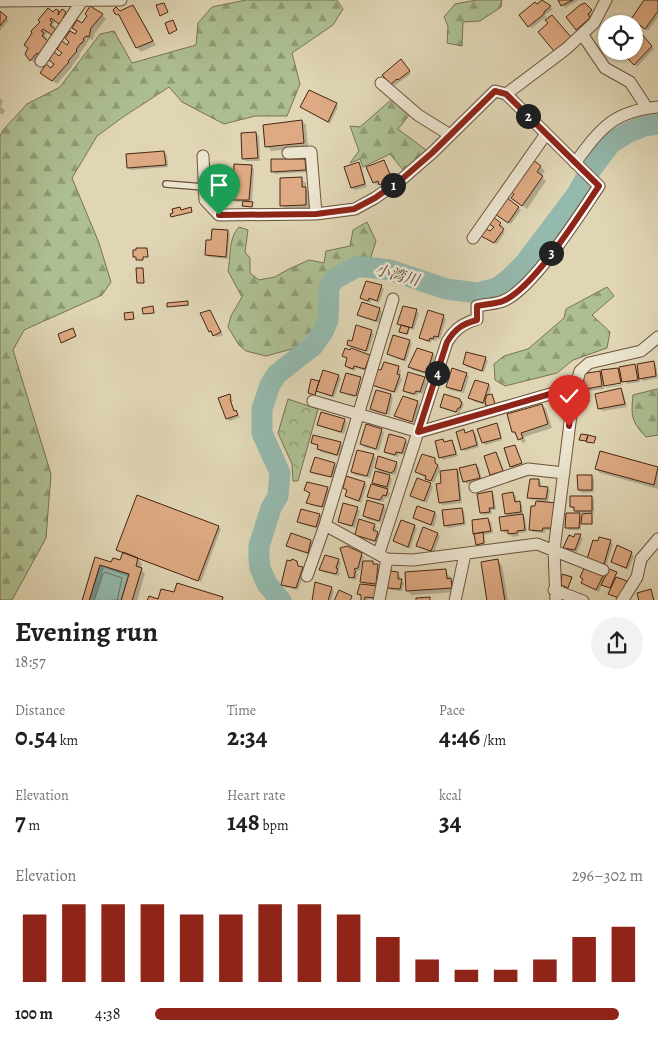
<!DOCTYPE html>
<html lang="en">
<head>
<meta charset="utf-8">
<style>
	body { margin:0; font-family:Alegreya,"Noto Serif JP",serif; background:#f2f2f2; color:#202124; height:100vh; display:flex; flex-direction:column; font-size:19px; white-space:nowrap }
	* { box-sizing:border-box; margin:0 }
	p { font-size:16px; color:#757577 }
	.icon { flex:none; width:28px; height:28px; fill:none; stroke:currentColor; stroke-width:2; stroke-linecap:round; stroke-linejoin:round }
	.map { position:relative; height:600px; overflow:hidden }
	.panel { display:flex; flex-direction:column; background:#fff; flex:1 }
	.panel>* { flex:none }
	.fabs { position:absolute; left:598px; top:15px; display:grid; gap:10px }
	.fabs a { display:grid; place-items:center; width:45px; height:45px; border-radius:50%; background:#fff; box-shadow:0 1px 4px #0004; font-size:25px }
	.pin { position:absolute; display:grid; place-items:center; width:42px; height:42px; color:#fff; margin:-51px -21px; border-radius:50% 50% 50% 0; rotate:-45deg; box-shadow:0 0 5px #0007 }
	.pin .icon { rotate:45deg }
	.km { position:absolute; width:25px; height:25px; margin:-12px; border-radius:50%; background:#222; color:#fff; font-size:14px; line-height:25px; text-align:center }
	.round { display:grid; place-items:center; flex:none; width:52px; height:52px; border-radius:26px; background:#f2f2f2 }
	.headline { display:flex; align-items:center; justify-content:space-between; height:85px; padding:0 15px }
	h1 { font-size:28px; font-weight:700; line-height:38px }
	.figures { display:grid; grid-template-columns:repeat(3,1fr); gap:8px; height:85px; padding:5px 15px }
	.figures div { display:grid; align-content:center }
	.figures b { font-size:25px; font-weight:700 }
	.figures small { font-size:14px; font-weight:400 }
	.figures p { font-size:14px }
	.chart { height:140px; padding:10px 15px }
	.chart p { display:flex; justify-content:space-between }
	.chart svg { width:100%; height:90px; margin-top:5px; stroke:#8f2418; stroke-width:6 }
	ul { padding:0 15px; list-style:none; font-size:16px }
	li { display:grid; grid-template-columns:80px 60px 1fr; align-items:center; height:38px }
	li i { height:12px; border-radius:6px; background:#8f2418 }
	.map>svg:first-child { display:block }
</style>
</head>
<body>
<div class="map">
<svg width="658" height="601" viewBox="0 0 658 601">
	<defs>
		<pattern id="forest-firs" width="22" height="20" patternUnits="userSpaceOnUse" patternTransform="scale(1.25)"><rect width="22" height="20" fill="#adbf92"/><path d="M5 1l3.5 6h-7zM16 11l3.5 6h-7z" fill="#8f9b76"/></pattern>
		<pattern id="park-crowns" width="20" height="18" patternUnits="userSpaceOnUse" patternTransform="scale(1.25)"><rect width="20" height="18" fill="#adbf92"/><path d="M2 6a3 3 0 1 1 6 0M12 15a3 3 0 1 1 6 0" fill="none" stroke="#8f9b76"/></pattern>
	</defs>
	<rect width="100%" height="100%" fill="#e0d6b5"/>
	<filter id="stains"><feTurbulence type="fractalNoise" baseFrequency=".004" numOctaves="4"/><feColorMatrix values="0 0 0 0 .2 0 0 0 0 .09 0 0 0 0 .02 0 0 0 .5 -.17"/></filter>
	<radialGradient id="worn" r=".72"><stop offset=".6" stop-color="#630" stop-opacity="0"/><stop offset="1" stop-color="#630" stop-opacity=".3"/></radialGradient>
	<!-- forest -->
	<path fill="url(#forest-firs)" stroke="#7a7253" d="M246,0H337L343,9L333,25L292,53L300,84L287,116H255L224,124L182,102L169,87L123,117L97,136L72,178L99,243L111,282L102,295L24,330L13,350L51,474L46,538L12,600H0V136L3,130L27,104L60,87L100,34L114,31L132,63L196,45L198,23L212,7Z
		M477,0H502L501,7L480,21L463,22L462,46L447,43L448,26L444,17L455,4Z
		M392,99L410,114L398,129L426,150L404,171L390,154L363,167L360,159L350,163L359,151L350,126L360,127Z
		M367,222L376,241L370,260C345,260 342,263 324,281L321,316L314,335L292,349L266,356L246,351L239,345L228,327L231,316L242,297L228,271C231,257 228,238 239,227L248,230L245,252L250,258V273L259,280L275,277L287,270L309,260L324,263L326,251L350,246L353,230Z
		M607,287L614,296L592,315L610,332L607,348L573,360L557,373L505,386L495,380L494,364L504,356L528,349L564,318L566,309Z
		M657,389H658V435L646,437C631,421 631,416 633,395Z"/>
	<!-- park -->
	<path fill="url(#park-crowns)" stroke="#7a7253" d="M288,399L318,409L298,481H293L292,464L278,433Z"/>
	<!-- water -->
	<path fill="#94b9ad" stroke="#757e70" d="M100,565L129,574L121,600L89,601Z"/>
	<!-- shadow -->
	<path fill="#0003" d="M559,0H579L565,8Z
		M646,0H658V17L648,31L635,21Z
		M542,1L553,9L545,15L546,17L532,28L520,16Z
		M585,5L593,14L589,17L592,21L579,31L577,29Z
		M133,6L137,11L156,45L141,52L137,48L122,18L117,13Z
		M56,10L60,14L65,13L69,17L64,28L55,21L53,25L55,27L54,29L57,39L47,32L45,36L47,38L42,57L35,64L26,54L29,48L26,45Z
		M0,13L9,20L0,31Z
		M102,15L106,19L95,33L93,40L90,39L86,44L87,45L85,46L79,55L80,56L72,66V67L57,84L46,77L82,25Z
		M640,34L654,49L637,67L621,51H634V40Z
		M403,63L411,74L394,86L384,75Z
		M0,98L3,101L1,107L5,110L3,115L0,113Z
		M336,104L338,107L330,124L304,109Z
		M302,121L306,125L308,147L271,151L267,146Z
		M256,133L259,136L260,161H246L243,159Z
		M164,152L167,155L168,167L131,170L128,168Z
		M305,160L307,163L308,172L275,174L273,171Z
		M384,161L394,181L383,187L380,183L376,185L374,182Z
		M358,163L361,166L367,187L355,190L352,188L346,167Z
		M251,166L254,169L252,202L253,207H244V202H237L234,199Z
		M541,167L545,171L541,176L546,181L527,209L517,202Z
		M301,179L306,183V189L309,193L310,209L286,210L282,205Z
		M518,208L521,210L511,224L497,214Z
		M500,224L503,226L501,229L505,232L497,244L481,235L490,233Z
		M228,231L230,234L228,259L209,257L206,254L212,242Z
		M381,287L384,289L379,303L372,300L370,303L362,298Z
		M188,303L189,306L168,307Z
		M380,309L382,312L379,323L361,317L359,315Z
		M209,311L223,335L217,337L210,331Z
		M416,311L419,313L414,330L410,328L408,335L401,333L402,327L399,323Z
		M443,316L446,319L440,339L437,338L436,341L432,340L431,343L423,340L421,338Z
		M74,331L76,337L63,343L62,342Z
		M371,332L374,334L368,352L351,347L348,344Z
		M409,341L412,343L406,362L391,356L389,354Z
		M432,354L435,356L429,375L412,370L410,367Z
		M344,356H369L371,358L367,371L356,368L355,371L349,369L346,366L348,359Z
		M485,358L488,361L484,372L467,367L464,364Z
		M653,362L656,365L658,378L643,381L639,377L640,382L626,384L627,381L604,384V389L589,391L587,388L584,375L617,369L622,373L635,366L639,370Z
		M398,368L401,370L400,377L402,379L396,393L376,387L373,385L382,371Z
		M466,374L469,376L464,393L450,390L448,387Z
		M338,376L341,378L334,398L320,393L317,391L316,395L309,393L319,382L320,384Z
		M360,378L354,397L344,394L341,391Z
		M424,379L427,381L423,394L418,393L417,396L407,393L404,390Z
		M362,380L363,381L358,398L357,397Z
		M623,384V385L607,388L606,387Z
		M488,385L491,387L489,396H493L495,405L488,406L473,401L470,398Z
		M621,389L623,392L627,407L602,411L599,408Z
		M377,392L391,395L393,398L389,415L374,411L372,409Z
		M220,399L224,403L232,399L233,401L231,402L235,412L240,417L230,421L228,419Z
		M460,400L464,405L459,414L444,409L441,407Z
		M417,402L420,405L414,423L398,418L396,416Z
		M542,405L546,409L552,428L524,437L526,442L523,443L513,432Z
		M344,420L347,422L344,434L321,427L319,424Z
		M496,425L499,427L502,440L485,445L483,442Z
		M381,430L384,433L379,451L364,447L362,444Z
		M464,431L466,434L473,432L476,434L479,447L465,451L462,449Z
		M404,439L408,444L404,455L399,454L398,457L388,454L385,451Z
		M442,440L445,443L451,441L454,444L458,456L443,460L441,458Z
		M312,443L340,444L343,446L340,457L321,452L318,449L319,447Z
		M515,446L517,449L523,466L514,469L511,466Z
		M601,453L658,468V489L600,473L596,469Z
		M495,454L498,456L505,473L494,477L491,475L485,457Z
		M373,455L376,458L370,478L355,475L352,472Z
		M434,459L440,469L434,483L416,472Z
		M396,463L398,465L396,474L394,475L387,473L392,479L389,489L385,488L390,493L388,498L386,497L383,502L371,499L368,496L379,488L373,482L382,474L376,468Z
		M334,464L337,466L334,478L314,474L311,471Z
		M476,465L479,468L482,481L467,484L464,481Z
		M457,470L459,472L462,503L443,505L440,503L443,484Z
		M591,476L594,479V492L582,493L579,490Z
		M539,481L541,483V487L547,488L550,490L548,503L556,531L545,530V533L533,532L531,530L538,500H531L529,497Z
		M365,483L367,485L361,503L349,498L346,496L347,491L344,488Z
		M430,484L433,487L427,503L412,496Z
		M327,488L330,491L325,508L310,505L308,502L311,494L305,490Z
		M492,492L494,495L496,510H491L492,514L483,515L481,513Z
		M513,494L516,496L517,503H519L522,505L523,514H521L525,518L527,532L519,533V536L512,537L509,532L505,533L502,530L510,517L506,513Z
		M592,498L594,500V513H590L592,516L593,524H584L581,522V530H569L566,528L579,515L583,519L584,513H578L571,507Z
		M383,506L386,509L381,523L367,519L364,516Z
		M418,507L435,513L437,515L434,527L417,520L414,518Z
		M357,509L360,511L355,528L342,524L339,522Z
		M462,509L464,512L466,525L448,528L445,525Z
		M320,515L322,518L319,529L301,524L299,521Z
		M488,519L491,522L493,533L484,535L485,544L478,545L474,533Z
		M374,525L377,528L375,532L380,535L377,543L359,537L356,534Z
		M415,526L417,528L410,549L395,541Z
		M218,527L221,529L201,582L136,558L142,563L140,569L145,573L137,601H123L130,577L104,568L94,601H84L96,559L111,564L120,562L123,553L118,550Z
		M437,534L440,536L434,553L420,548L418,545Z
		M580,536L583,538L577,552L567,550L565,547L574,538Z
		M600,538L611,542L613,544L606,566L591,561Z
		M311,541L313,544L310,555L290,548L288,546Z
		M631,553L634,556L628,570L612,562Z
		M361,554L364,557L360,570L356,572L358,575L356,576L357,579L353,580L350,577Z
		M338,560L341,563L338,571L340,573L339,576L323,572L320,570Z
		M498,561L502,565L508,601H488Z
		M297,562L300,568L305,571L298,590L285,587L282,585Z
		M362,562H373L380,568L378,586L375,585L380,590L378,600L368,599L367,601H362L361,596L359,594L365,586L361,581L364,562Z
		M445,570L455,584L456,592L411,595L407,590Z
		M398,573L400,576V580L404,583L402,591L391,590L388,587Z
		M616,573L615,578L629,585L622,600L609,594L612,588L602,584L599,592L582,583L603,575L606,578Z
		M331,588L334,591L331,601H313Z"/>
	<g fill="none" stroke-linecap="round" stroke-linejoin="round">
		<!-- shore -->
		<path stroke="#6e7060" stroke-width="1" d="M94,601L103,574L105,572L122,578L117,601"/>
		<!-- river -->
		<path stroke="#94b9ad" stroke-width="21" d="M281,601L267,584L260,568L259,559V546L271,508L278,496L280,473L262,433V409L270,385L277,374L313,346L323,332L328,320L329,288L333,280L356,267H366L390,270L446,289L478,293L497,288L508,280L525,263L577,194L590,171L611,143L627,133L644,126L658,124"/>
	</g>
	<!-- building -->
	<path fill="#deaa83" stroke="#472614" d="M542,0L551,6L544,12V14L528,27L519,15L535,2L537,4Z
		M558,0H573L561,6Z
		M644,0H658V11L645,29L631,19Z
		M164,3L168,12L160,16L156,5Z
		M585,3L592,10L588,14L590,18L576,30L566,17L580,5Z
		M133,5L153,41L136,48L119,15L115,14L113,10L116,7L120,11Z
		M90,6L103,14L91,28L89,37L86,36L83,39L84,40L82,43H81L76,50L77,51L68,61L69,62L52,81L40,73L46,64L51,68L54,64L49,60L54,52L59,56L62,53L57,49L62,41L67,45L69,42L65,38L70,31L75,34L77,31L72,28L77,20L82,23L87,16L85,14Z
		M48,8L53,12L56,9L59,11L58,15L62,9L66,12L60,25L51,18L50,20L52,22L50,25L56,30L52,35L43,29L41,31L44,33L42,36L48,41L39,54L37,53L30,61L25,54L28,48L24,45L32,33L31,31L40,22L38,20Z
		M0,11L7,17L0,26Z
		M552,15L571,37L554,51L538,32L548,23L545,20Z
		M173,20L177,30L169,34L165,23Z
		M640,32L652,46L634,65L620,51H634V38Z
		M401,59L410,71L398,80L397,79L391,84L382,75Z
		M309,90L337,103L328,122L300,107Z
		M302,120L304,143L265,147L263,125Z
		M256,132L258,158L242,159L241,133Z
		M164,151L166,165L127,168L126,154Z
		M271,159H305L306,170L271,172Z
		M532,159L541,166L537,172L543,176L522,206L511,198L514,194L511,192L526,173L524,171Z
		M384,160L392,179L379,185L378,181L373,183L366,167Z
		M359,162L365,184L351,188L344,167Z
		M234,164L252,165L249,200H233Z
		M302,177V187H306V205L280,206V178Z
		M506,197L519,207L508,223L495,214Z
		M243,201L253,202L252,207L242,206Z
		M180,207L181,210L191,207L192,212L171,217L170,214L173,213L172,209Z
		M493,217L501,223L499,225L504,229L494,243L479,235L484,228L490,231L494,227L488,223Z
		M212,229L228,230L226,257L205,255L206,240H211Z
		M136,248H147L148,257H143V260H136V257H133V250H136Z
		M136,268H143L144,283H137Z
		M366,281L382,285L377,301L369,298L368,301L360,298Z
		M188,301V305L167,307V303Z
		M362,302L380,308L376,321L357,315Z
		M153,306L154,313L143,314L142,308Z
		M403,306L417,309L412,328L397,324Z
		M210,310L221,332L213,336L211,331L209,332L200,313Z
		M428,310L444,315L438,337L434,336L433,339L430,338L429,341L419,338Z
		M133,312L134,319L125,320L124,313Z
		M356,325L372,330L366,351L347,345L348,340L352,341Z
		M401,325L409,327L407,334L399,332Z
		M73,328L76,336L61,343L58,334Z
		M393,335L410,340L404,360L387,354Z
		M345,348L350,350L351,348L370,355L365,369L354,366L353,369L345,366L347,358L342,356Z
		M417,348L433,353L427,373L408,367Z
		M466,352L486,357L482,371L463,364Z
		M654,361L656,376L639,379L637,364Z
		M384,362L399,366L397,374L400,375L394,392L372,385L376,369L381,370Z
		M635,364L638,380L622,382L619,367Z
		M452,368L467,373L461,391L446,387Z
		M618,368L621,383L604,386L601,370Z
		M323,370L339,375L332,396L316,391Z
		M600,371L602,386L586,389L582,374Z
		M408,372L425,377L420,392L416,391L414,394L403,391Z
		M346,373L361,377L356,396L340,392Z
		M311,379L319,381L315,395L308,393Z
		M475,380L489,384L483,403L468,398Z
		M621,388L625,404L598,409L595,394Z
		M376,390L391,394L386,414L370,409Z
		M230,394L231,398L230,399L234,411L236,410L238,415L226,419L218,398Z
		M444,394L460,399V401L462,402L460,408H458L456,412L440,407Z
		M492,394L495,404L486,406L485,400L487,395Z
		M588,394L589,402L579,403L578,395Z
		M403,396L418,401L412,422L394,416Z
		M542,404L548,424L521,433L523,438L518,440L515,432H512L507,414Z
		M321,412L345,419L341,432L317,425Z
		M497,423L501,438L482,443L477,429Z
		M366,424L382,429L376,449L360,444Z
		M464,429L465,433L473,430L477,445L461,450L456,432Z
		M389,434L404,438L406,440L402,453L396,452L395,455L384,452Z
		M581,434L588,435L586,441L579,440Z
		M313,435L341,442L337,455L317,449L318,445L311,443Z
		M588,435L596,437L594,443L586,442Z
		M443,439L444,442L452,440L456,454L439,458L435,441Z
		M515,445L522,463L510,467L504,448Z
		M357,450L374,454L367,476L351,472Z
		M600,451L658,467L654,485L595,469Z
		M496,452L503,471L490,475L484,456Z
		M422,454L435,458V463L438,465L431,481L425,479L426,476L415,472Z
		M378,456L397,462L394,471L391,473L375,468Z
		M315,457L335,463L331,477L310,472Z
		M476,464L480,478L463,482L459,468Z
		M457,469L460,500L439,503L436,484L441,483L440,471Z
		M375,471L390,475L387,487L372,483Z
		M577,475H592V490H578Z
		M346,476L365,482L359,501L345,496L347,490L343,488Z
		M417,478L431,483L424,501L410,496Z
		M530,479H539V486L548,487L546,499L527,498Z
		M307,482L328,487L322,507L306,503L310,493L304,490Z
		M371,484L388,489L386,496L383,495L380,500L367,497Z
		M492,491L494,508H489L490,512L480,513L477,494Z
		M513,492L515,502L520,501L521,512L505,514L502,494Z
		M137,495L219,526L198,581L116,550Z
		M570,496H592V511H574V507H570Z
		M367,500L384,505L379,521L363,516Z
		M536,501L557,503L553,528H543L542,531L529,530L531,506H535Z
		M343,503L358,507L352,526L338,522Z
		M417,506L435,512L431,525L413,518Z
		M462,508L464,523L444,526L442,510Z
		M301,509L320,514L316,527L297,522Z
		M566,513H580L579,528H565Z
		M592,513V524H581L582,514Z
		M523,514L525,530L517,531V533L508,534V530L501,531L499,517Z
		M488,518L491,531L473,534L472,520Z
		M359,519L375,524L373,530L378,532L375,541L355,535Z
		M401,520L415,525L408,547L393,541Z
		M423,527L438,533L431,551L416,546Z
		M483,532L484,543L476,545L474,534Z
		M291,533L311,540L308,553L286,546Z
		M575,534H581L575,550L563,548L569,535L574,537Z
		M599,537L611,540L604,564L587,559L593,540L598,541Z
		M617,545L632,552L626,568L611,562Z
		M347,546L362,553L358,568L354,569L356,572L354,573L355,577L349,578L340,548Z
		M123,552L138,558L136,566L142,568L132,601H121L129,574L100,565L89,601H82L95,557L111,562L113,558L120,560Z
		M325,555L339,559L336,568L338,569L336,574L319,570Z
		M292,559L297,561L298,566L303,567L296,588L281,585L287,560L291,561Z
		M498,559L505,601H487L481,562Z
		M363,561H373V564H378L376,584L360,582Z
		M585,566L604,574L596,590L581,583L583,579L580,577Z
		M446,569L447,579L451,578L452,588L406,591L405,572Z
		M609,569L617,572L610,588L601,585Z
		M390,571L398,572V579H402L400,589L387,588Z
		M562,574L572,577L568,588L561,585Z
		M616,577L627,581L619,598L608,594Z
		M315,582L332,587L328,601H312Z
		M177,583L223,597L222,601H147L149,596L158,599L161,589L174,592Z
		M360,584L378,586L375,598L365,597L364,601H361V595L357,594Z
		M651,589L654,601H639L637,593Z
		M339,590L352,596L350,601H334Z
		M430,597V601H416V598Z"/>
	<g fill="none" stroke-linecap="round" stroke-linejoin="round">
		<defs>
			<path id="service" d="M166,184L204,187"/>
			<path id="minor" d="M0,1L121,0
				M582,34L605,68L630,82L647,108
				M41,61L82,1
				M381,83L418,115L450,135
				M506,94L566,49L594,23L606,0
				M288,153L311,152L316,214
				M203,156L205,200L219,215L316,214L355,209L375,198L402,179L432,153L495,91L506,94L599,186C580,214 533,289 503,301C496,304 485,304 477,306V319C462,324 455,329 447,342L379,553
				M575,163C600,129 613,111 658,107
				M473,238L546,134
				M393,299L325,525L387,559L413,560L537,544L603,570
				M313,401L419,432L557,392L574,391
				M475,487L528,469L564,473
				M307,576L325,525
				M554,590L583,601
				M379,601L387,559
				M455,601L465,554
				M556,601L554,550L574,391L580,371L589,363L641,351L658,337
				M622,601L637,577L641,559L658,539"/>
		</defs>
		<!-- service casing -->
		<use href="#service" stroke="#6d523c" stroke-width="8"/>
		<!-- minor casing -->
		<use href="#minor" stroke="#6d523c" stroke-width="13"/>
		<!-- service -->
		<use href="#service" stroke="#ebe4cf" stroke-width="5.5"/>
		<!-- minor -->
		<use href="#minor" stroke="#ebe4cf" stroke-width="11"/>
	</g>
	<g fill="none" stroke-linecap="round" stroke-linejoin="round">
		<defs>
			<path id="route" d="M219,215L316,214L354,209L375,198L402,179L432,153L495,91L506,94L599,186C580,214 533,289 503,301C496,304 485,304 477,306V320C462,324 455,329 447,342L418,432L557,392L574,391L569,426"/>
		</defs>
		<!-- route casing -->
		<use href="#route" stroke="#fff" stroke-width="10"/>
		<!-- route -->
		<use href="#route" stroke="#8f2418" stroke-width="6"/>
	</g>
	<g text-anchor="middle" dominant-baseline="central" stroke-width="5" stroke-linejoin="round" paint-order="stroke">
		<!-- water labels -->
		<g font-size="15" font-style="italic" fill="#5a4b3a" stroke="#ebe4cf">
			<text transform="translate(397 275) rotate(15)">小湾川</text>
		</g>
	</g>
	<rect width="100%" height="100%" filter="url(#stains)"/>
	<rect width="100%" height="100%" fill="url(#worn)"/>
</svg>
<div class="fabs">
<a><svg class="icon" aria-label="locate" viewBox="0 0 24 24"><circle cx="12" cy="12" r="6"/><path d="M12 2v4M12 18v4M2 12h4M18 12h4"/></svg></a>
</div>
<div class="pin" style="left:219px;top:215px;background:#1e9e55"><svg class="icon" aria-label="arrive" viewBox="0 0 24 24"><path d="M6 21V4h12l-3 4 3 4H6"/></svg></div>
<div class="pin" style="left:569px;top:426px;background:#d93025"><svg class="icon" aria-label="check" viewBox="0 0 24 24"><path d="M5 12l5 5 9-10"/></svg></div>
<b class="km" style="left:393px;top:185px">1</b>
<b class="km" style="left:528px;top:116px">2</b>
<b class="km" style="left:551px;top:253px">3</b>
<b class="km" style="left:437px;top:373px">4</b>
</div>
<section class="panel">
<div class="headline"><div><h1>Evening run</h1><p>18:57</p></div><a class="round"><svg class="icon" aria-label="share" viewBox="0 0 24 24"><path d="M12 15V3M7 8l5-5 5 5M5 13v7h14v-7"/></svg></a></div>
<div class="figures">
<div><p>Distance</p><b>0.54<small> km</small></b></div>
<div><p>Time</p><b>2:34</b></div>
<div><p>Pace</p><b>4:46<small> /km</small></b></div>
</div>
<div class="figures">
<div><p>Elevation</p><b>7<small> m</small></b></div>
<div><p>Heart rate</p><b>148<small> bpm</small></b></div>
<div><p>kcal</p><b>34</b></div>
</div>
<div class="chart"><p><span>Elevation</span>296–302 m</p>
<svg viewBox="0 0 160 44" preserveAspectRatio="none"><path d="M5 44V11M15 44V6M25 44V6M35 44V6M45 44V11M55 44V11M65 44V6M75 44V6M85 44V11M95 44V22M105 44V33M115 44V38M125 44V38M135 44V33M145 44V22M155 44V17"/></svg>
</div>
<ul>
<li><b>100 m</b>4:38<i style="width:95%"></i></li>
</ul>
</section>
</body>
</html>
